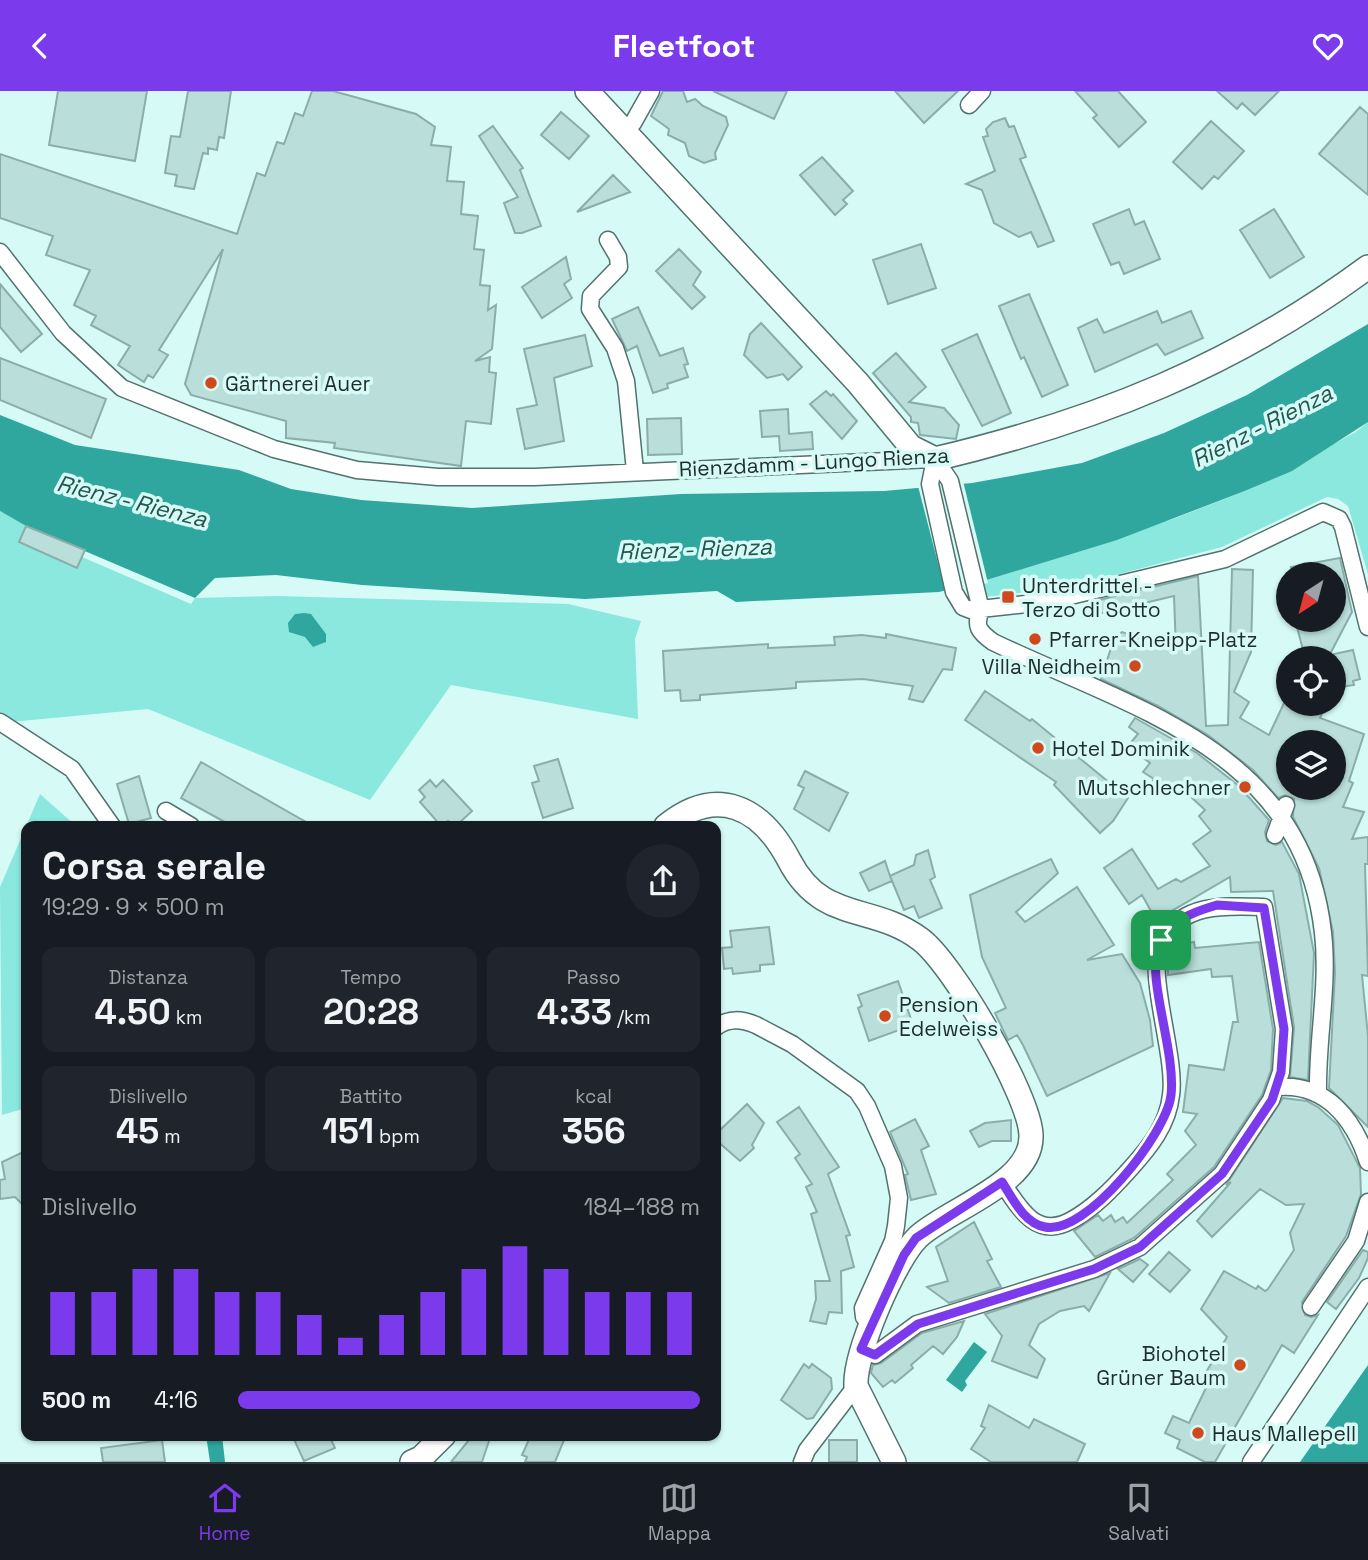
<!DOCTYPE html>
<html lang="it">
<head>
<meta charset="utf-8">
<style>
	body { margin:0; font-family:"Space Grotesk",sans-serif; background:#20242c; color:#f1f3f6; height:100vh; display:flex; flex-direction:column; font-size:26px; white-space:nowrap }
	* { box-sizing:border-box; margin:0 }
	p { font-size:23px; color:#9ea1a6 }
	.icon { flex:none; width:38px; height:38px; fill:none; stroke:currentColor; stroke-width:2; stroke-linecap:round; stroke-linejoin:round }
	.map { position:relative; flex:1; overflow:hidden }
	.side { position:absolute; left:21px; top:730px; width:700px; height:620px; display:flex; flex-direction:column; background:#171b24; border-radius:14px; box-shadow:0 2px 5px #0004 }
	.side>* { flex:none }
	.needle { width:46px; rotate:216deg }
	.fabs { position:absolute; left:1276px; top:471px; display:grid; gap:14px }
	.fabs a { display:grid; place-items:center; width:70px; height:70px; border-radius:50%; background:#171b24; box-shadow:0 2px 5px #0004; font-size:35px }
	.pin { position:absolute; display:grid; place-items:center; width:60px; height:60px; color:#fff; margin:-30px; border-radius:14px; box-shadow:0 4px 10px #0006 }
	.round { display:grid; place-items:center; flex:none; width:74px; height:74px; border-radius:37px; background:#20242c }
	.head { display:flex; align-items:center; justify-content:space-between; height:119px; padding:0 21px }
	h1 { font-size:38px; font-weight:600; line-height:52px }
	.stats { display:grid; grid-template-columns:repeat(3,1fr); gap:10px; height:119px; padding:7px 21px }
	.stats div { display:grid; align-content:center; border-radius:14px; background:#20242c; text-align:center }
	.stats b { font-size:35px; font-weight:600 }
	.stats small { font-size:19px; font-weight:400 }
	.stats p { font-size:19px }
	.chart { height:196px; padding:14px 21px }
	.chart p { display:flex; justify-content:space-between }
	.chart svg { width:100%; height:126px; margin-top:7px; stroke:#7c3aed; stroke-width:6 }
	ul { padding:0 21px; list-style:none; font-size:23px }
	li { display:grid; grid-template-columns:112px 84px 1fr; align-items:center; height:52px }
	li i { height:18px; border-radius:9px; background:#7c3aed }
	header { display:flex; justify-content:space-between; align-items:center; height:91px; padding:0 21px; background:#7c3aed; color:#fff; font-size:32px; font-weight:600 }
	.menu { display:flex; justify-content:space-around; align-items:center; height:98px; border-top:2px solid #363941; background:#171b24; font-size:19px; color:#9ea1a6 }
	.menu a { display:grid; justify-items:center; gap:4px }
	.menu .on { color:#7c3aed }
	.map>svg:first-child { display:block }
</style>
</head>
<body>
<header><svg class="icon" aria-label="back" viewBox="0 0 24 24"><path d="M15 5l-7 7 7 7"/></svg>Fleetfoot<svg class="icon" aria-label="heart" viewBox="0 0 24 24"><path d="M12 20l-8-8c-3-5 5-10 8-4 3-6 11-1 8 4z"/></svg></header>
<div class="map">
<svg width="1368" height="1371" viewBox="0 0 1368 1371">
	<rect width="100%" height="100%" fill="#d6fbf6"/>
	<!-- green -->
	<path fill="#8ae8de" d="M1368,331V483L1348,415L1338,408L1327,406L1222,456L1074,495L985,506L980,491L1176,427L1242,401L1356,341Z
		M0,420L26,435L19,452L77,476L82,466L191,513L195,507L278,505L568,513L641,530L635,548L638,628L451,594L370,709L148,618L0,632Z
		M40,703L76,735H26V1017L2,1024L0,796Z"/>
	<!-- water -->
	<path fill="#2fa79e" d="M1368,233V331L1292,380L1242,401L1117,449L980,491L939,501L736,511L717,500L585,508L362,494L276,484L215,487L195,507L26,435L0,420V324L75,354L239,379L291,398L361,409L472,417L681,403L884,400L972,392L1082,372L1164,342L1247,304Z
		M304,522L311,523L326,543V551L313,556L305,546L289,541L288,532L295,523Z
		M974,1251L987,1261L965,1290L967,1294L962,1301L946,1289Z
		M1368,1274V1371H1300Z
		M206,1344H222L225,1371H210Z"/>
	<!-- pier -->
	<path fill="#d6fbf6" d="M963,390L988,492L946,503L918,395Z"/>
	<!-- building -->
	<path fill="#badfda" stroke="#8aada9" stroke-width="2" fill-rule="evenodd" d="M58,0H147L135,70L49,54Z
		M188,0H231L224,47L219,46L217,59L208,57V63L203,62L194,98L175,95L177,84L165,82L171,45L180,46Z
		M312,0H333L416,23L435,36L431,54L451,56L447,90L464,91L461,123L478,125L474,158L484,159L480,194L490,195L488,219L496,214L492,258L475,270L490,266L489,281L496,282L491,333L466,330L461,375L334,357L335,352L286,347V330L191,304L185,293L223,158L159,259L168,264L153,287L148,284L144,291L118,274L130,255L91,234L96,225L74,214L90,179L46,164L53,145L0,127V63L237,143L257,82L265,85L277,51L284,53L295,22L303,25Z
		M663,0H683L687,11L695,8L703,15L726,26L728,34L715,62L716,68L704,72L689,65L685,52L668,44L669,38L651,25Z
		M713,0H787L774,28Z
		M895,0H958L924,32Z
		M1075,0H1118L1146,31L1119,56L1093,27L1097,24Z
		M1217,0H1279L1255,24L1242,12L1237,18Z
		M1360,16L1368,23V104L1319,63Z
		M561,21L589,45L569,68L541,44Z
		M1005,27L1009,36L1014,35L1026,66L1020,68L1054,150L1038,156L1031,141L1019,146L994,132L982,99L966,93L995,80L983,46L988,45L986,38L993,31Z
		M1211,30L1244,60L1218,88L1214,85L1202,98L1173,71Z
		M493,35L523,77L520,79L541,135L522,142H515L504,112L518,106L479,45Z
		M822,66L853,100L843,109L847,113L835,124L800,84Z
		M613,84L630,101L577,121Z
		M1129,118L1135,134L1144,130L1160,168L1124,183L1119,171L1111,174L1093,133Z
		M1274,118L1304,166L1270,187L1240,139Z
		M921,153L936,197L888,213L873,169Z
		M679,158L701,181L693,194L705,206L692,218L656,180Z
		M566,166L571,188L564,193L572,207L542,227L522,196Z
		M0,193L42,243L21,261L0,236Z
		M1029,203L1068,294L1042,306L1024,266L1021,268L999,215Z
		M638,216L660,265L683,257L688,273L684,274L688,286L667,293L668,297L653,302L637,255L627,260L612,228Z
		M1157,220L1162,232L1191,220L1203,247L1165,264L1157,253L1095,281L1078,237L1097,228L1104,242Z
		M761,232L802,276L788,289L783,283L767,287L744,264L750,243Z
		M977,243L1011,322L982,335L942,259Z
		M585,244L592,275L554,287L564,350L525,358L517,318L537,314L524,258Z
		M896,262L926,296L909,311L944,317L959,334L956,348L920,344L918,332L911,331V326L873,282Z
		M0,267L106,308L91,347L0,309Z
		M826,300L831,305L833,303L857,330L842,348L810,313Z
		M788,318L789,343L812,341L813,358L780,360L779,345L762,346L760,320Z
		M681,327L682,363L648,364L647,328Z
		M26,435L85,459L77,477L19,451Z
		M1340,467L1352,521L1328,567H1305L1295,528H1334V483H1292L1291,476Z
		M1232,478L1253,479L1251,561L1234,601L1249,611L1240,627L1269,644L1284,612H1307L1323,620L1320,627L1364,643L1349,690L1353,692L1343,716L1364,721L1352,748L1368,746V773H1365L1368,885L1362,884L1368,945V1036L1329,997L1335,882L1333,841L1319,777L1293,726L1294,708L1285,704L1278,707L1253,679L1208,644L1158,615L1101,588L1112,554L1110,551L1122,541L1176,559L1174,505L1098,523L1095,510L1198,485L1206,635L1228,634ZM1288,651H1334V696H1288Z
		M886,543L956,557L952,579L943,578L923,611L909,608L913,595L863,588L796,591V597L700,604V609L681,610L680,599L665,600L663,560L768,553V557L835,554L834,546L862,544L886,547Z
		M1353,559L1360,588L1353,590L1354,594L1334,597V563Z
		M985,600L1030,630L1032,628L1128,707L1113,730L1100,742L1054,694L1056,691L965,629Z
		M1135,627L1197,662L1239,695L1269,729L1265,741L1267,750L1276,754L1282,751L1299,783L1314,862L1308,989L1290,986L1294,936L1273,800L1231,801L1230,786L1156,829L1142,804L1129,813L1104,777L1132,758L1158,798L1176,788L1181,791L1210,775L1193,753L1211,740L1199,725L1205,719L1176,692L1167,703L1151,692L1154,688L1143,681L1150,672L1128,655L1138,643L1129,636Z
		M558,668L573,717L543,727L532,692L539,690L534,675Z
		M201,671L234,690L313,735H232L181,707Z
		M805,680L848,702L829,740L794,718L804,697L798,694Z
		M139,685L151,727L129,733L117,693Z
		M430,689L436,696L443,689L472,720L456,735L448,730L441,735L420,711L425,706L419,699Z
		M928,759L935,786L930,789L942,817L919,827L914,815L904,819L890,785L892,790L869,800L860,782L885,770L890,785L914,774L916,764Z
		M1051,768L1058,782L1016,821L1025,831L1077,796L1114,854L1087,869L1122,863L1140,892L1150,929L1153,955L1047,1005L1023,954L1017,944L1008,949L995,922L1006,917L982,866L970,804Z
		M769,836L774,873L760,874V880L733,883L732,877L724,878L722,857L732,856L730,840Z
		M1194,851L1195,857L1259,851L1273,938L1271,979L1262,1004L1214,1076L1134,1147L1095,1166L1074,1140L1098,1124L1103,1130L1111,1124L1115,1131L1123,1126L1127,1132L1173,1089L1167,1083L1196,1054L1185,1040L1197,1023L1183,1021L1189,974L1224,979L1233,931H1238L1232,885L1212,886L1211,878L1168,884V870L1174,869L1172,855Z
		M898,890L913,934L869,950L858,917L862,915L858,904Z
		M1283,1007L1307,1010L1318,1016L1338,1034L1360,1077L1361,1103L1346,1145L1302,1211L1305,1224L1311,1226L1318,1224L1294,1262L1282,1254L1215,1371H1205L1177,1357L1180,1349L1165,1342L1173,1325L1189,1332L1206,1297L1199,1293L1227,1246L1201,1218L1224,1180L1256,1198L1258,1195L1265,1200L1268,1198L1294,1159L1290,1142L1304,1113L1286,1114L1260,1098L1212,1146L1197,1130L1231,1091L1226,1094Z
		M747,1013L764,1032L752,1054L754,1057L740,1070L716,1049V1043Z
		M799,1016L839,1076L828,1083L850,1144L846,1145L854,1176L841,1180L842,1222L829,1221L826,1233L810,1230L816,1208L815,1190H830L811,1123L817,1121L806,1096L812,1093L795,1067L800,1063L777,1031Z
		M915,1028L929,1055L921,1059L936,1103L911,1109L905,1084L908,1083L890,1041Z
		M1011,1029V1050H992L979,1056L970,1040L985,1032Z
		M21,1062L26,1069V1117L15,1106L0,1108V1089L5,1088L2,1071Z
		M974,1131L992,1168L987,1170L1001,1196L949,1212L927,1196L948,1190L936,1156Z
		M1363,1159L1368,1161V1167L1359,1187L1336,1218L1327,1211Z
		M1169,1161L1190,1179L1170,1201L1149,1183Z
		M1140,1168L1148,1174L1133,1191L1118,1178Z
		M1110,1182L1089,1220L1084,1215L1060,1220L1039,1233L1029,1254L1045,1268L1037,1287L992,1270L1002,1245L985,1223Z
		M964,1230L957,1246L943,1263L933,1255L911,1274L913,1277L895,1292L892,1289L883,1296L871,1282L873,1274L881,1272L922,1242Z
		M804,1273L809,1277L812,1273L831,1287L832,1298L813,1327L807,1328L781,1309Z
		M989,1314L1029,1337L1034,1328L1085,1353L1077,1371H991L971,1358L985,1337L981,1335Z
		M292,1344H329L335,1357L304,1370Z
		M473,1344H491L482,1371H451Z
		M531,1344H554L564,1349L555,1371H525L527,1366L522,1364Z
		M162,1349L165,1371H103L101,1357Z
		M829,1349H857V1371H829Z"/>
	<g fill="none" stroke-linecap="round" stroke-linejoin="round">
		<defs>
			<path id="street" d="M969,14L982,0
				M633,32L651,0
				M608,149L618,166L619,176L591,205L590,218L615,257L626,290L635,380
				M0,161L63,242L122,297L274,358L357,379L438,386H535L932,368
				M935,368L930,393L954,501L963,516L971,519L1045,511L1225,468L1323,421L1339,428L1343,436L1368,536
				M935,368L950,390L981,519
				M981,519C974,535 979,541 993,551C1133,618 1303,659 1323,842C1329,894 1317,948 1318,1001
				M0,631L72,678L112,735
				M166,720L191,735
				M1275,744L1286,714
				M716,936C729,927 741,928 756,934L792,953L857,1000L867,1015L893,1075L899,1107L896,1135L893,1150L863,1217L864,1226L873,1231
				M1278,996C1326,992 1354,1028 1368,1071
				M1311,1216L1356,1150L1368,1111
				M861,1258L875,1264L917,1233L1094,1178L1140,1156L1222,1083L1271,1009L1281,981L1284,938L1264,816C1227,815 1186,811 1163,847C1143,876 1177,964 1171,1004C1168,1034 1149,1057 1130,1078C1113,1097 1093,1118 1070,1130C1036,1148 1019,1117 1002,1091
				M802,1371L807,1359L856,1295
				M1251,1371L1368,1196"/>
			<path id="secondary" d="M587,0L858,292L911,356L935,368C1096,330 1234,275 1368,176
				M666,735C717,694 761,716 789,769C822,833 872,812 920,848C952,871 1030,1005 1031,1044C1033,1093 949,1117 918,1146C895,1168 854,1263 856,1295L894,1371
				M412,1371L421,1367L444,1344"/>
		</defs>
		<!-- street casing -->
		<use href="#street" stroke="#51726e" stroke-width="19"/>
		<!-- secondary casing -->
		<use href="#secondary" stroke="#51726e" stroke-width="26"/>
		<!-- street -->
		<use href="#street" stroke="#fff" stroke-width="16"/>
		<!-- secondary -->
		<use href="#secondary" stroke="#fff" stroke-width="23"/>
	</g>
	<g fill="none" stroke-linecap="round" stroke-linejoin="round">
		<defs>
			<path id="route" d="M1217,814L1264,817L1284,938L1281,981L1272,1009L1222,1083L1140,1156L1094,1178L918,1233L875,1264L861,1258L904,1164L916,1147L1002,1091C1013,1108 1024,1132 1045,1136C1086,1145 1167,1042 1171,1004C1176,961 1147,889 1158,856C1167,830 1193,821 1217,814Z"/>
		</defs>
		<!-- route casing -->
		<use href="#route" stroke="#fff" stroke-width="14"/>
		<!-- route -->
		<use href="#route" stroke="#7c3aed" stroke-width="9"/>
	</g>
	<!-- markers -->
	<g fill="#d0481c" stroke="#d6fbf6" stroke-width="2.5">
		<circle cx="211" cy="292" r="7"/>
		<rect x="1001" y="499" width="14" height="14" rx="3.5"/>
		<circle cx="1035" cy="548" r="7"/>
		<circle cx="1135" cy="575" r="7"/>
		<circle cx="1038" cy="657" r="7"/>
		<circle cx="1245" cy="696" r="7"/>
		<circle cx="885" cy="925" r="7"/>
		<circle cx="1240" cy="1274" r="7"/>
		<circle cx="1198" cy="1342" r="7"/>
	</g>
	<g text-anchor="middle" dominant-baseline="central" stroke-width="7" stroke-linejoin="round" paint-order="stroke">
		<!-- poi labels -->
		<g font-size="21" fill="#1f2d2b" stroke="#d6fbf6" text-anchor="start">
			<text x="225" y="292">Gärtnerei Auer</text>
			<text x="1022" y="494">Unterdrittel -<tspan x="1022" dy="24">Terzo di Sotto</tspan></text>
			<text x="1049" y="548">Pfarrer-Kneipp-Platz</text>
			<text x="1121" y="575" text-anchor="end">Villa Neidheim</text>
			<text x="1052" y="657">Hotel Dominik</text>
			<text x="1231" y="696" text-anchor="end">Mutschlechner</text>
			<text x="899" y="913">Pension<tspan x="899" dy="24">Edelweiss</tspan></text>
			<text x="1226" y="1262" text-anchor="end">Biohotel<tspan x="1226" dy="24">Grüner Baum</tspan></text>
			<text x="1212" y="1342">Haus Mallepell</text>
		</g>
		<!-- street labels -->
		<g font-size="21" fill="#1f2d2b" stroke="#d6fbf6">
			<text transform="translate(814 371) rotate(-3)">Rienzdamm - Lungo Rienza</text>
		</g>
		<!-- water labels -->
		<g font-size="23" font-style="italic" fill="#245550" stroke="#d6fbf6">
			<text transform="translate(1262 335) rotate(-27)">Rienz - Rienza</text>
			<text transform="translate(132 410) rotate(14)">Rienz - Rienza</text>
			<text transform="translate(695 458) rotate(-2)">Rienz - Rienza</text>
		</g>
	</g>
</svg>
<div class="fabs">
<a><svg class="needle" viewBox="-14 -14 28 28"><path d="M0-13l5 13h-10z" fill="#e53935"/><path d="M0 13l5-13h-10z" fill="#9ea1a6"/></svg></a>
<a><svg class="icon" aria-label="locate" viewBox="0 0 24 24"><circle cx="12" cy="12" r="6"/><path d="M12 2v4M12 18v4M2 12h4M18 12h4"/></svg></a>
<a><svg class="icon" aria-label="layers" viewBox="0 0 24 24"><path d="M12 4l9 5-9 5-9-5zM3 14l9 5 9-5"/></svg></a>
</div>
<div class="pin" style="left:1161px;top:849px;background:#1e9e55"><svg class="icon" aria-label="arrive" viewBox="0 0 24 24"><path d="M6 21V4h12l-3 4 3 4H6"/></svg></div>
<section class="side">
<div class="head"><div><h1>Corsa serale</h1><p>19:29 · 9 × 500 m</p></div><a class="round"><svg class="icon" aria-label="share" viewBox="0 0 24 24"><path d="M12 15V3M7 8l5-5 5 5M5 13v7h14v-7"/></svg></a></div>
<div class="stats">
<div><p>Distanza</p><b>4.50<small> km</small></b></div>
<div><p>Tempo</p><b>20:28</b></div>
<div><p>Passo</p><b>4:33<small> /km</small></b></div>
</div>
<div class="stats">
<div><p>Dislivello</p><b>45<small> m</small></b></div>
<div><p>Battito</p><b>151<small> bpm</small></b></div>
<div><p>kcal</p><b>356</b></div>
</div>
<div class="chart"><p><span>Dislivello</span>184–188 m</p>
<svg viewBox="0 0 160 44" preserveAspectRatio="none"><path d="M5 44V22M15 44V22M25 44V14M35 44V14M45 44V22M55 44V22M65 44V30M75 44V38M85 44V30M95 44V22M105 44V14M115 44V6M125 44V14M135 44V22M145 44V22M155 44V22"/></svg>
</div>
<ul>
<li><b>500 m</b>4:16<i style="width:100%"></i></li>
</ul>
</section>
</div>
<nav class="menu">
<a class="on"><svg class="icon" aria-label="home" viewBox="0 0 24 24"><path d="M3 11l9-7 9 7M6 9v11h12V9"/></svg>Home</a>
<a><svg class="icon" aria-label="map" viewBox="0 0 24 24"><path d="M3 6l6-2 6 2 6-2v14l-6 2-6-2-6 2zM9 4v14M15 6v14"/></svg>Mappa</a>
<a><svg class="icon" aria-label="saved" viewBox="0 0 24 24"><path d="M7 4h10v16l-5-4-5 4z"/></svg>Salvati</a>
</nav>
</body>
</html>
